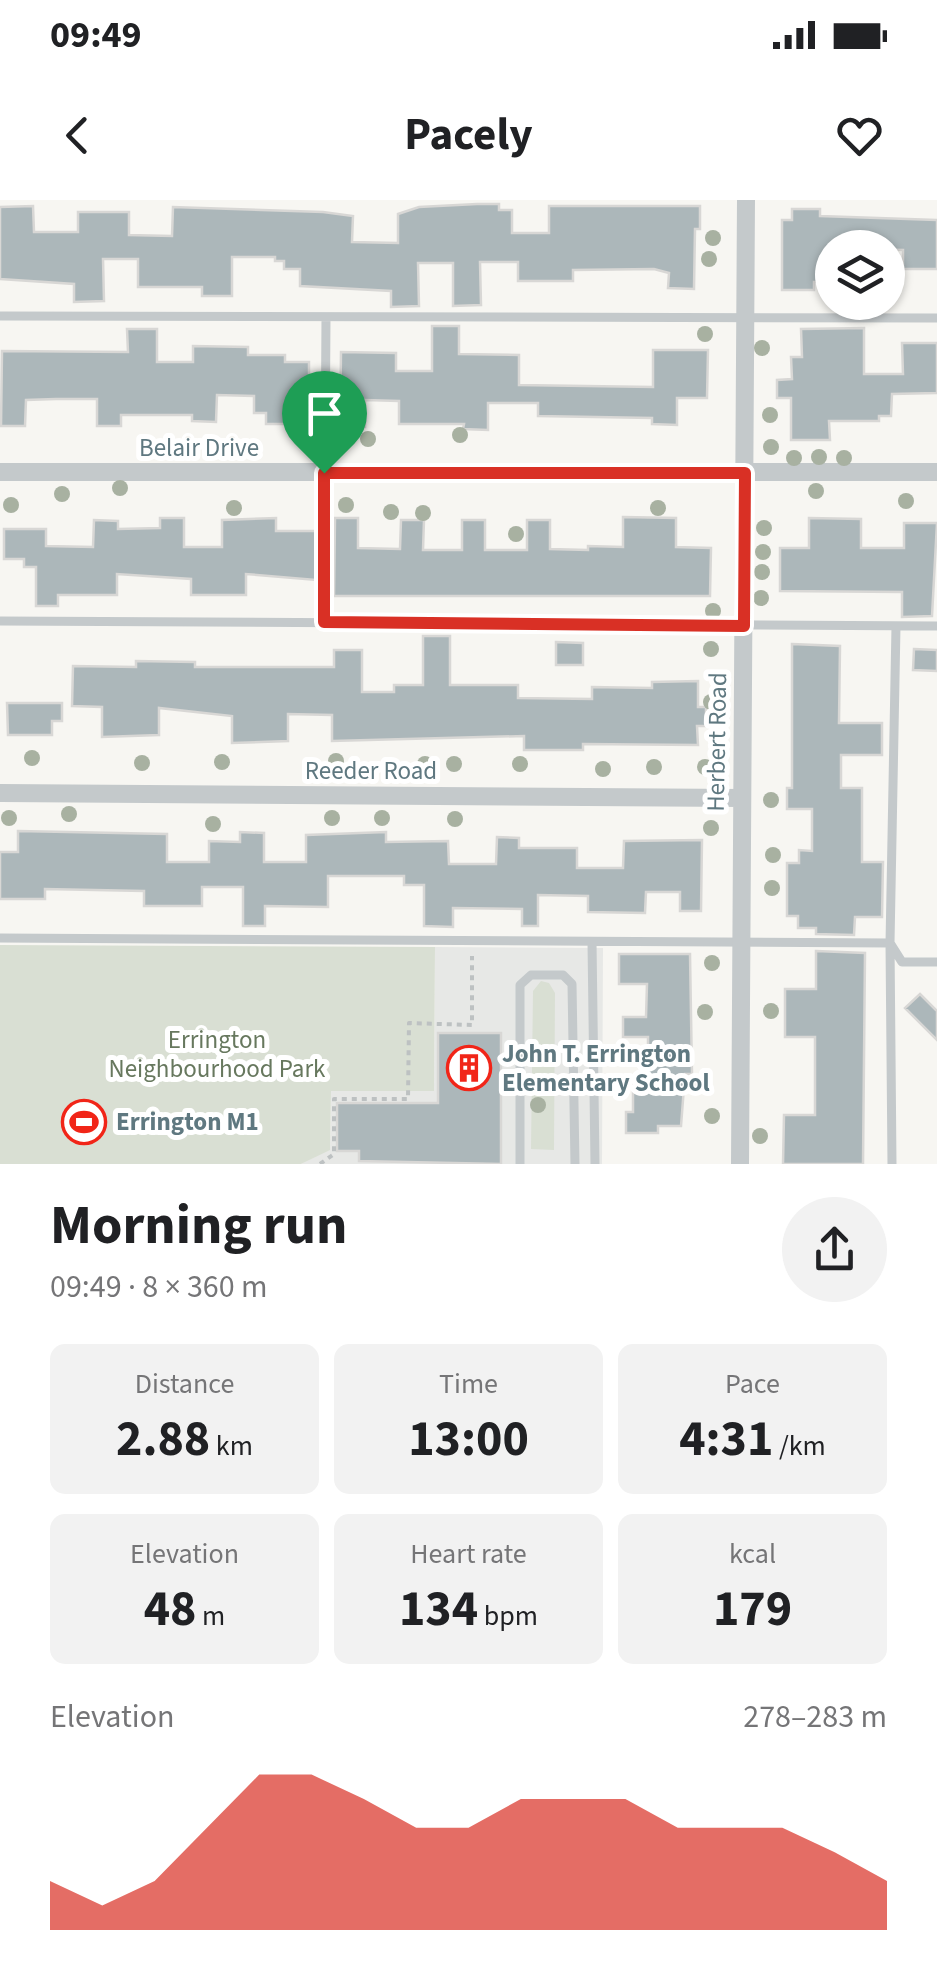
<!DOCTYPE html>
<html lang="en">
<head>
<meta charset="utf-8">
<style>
	body { margin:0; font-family:"Source Sans 3",sans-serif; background:#f2f2f2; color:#202124; height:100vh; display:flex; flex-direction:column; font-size:38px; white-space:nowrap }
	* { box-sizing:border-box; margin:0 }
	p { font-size:32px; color:#757577 }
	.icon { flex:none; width:55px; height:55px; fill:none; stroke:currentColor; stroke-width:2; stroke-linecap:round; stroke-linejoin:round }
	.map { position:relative; height:964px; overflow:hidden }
	.details { display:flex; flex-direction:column; background:#fff; flex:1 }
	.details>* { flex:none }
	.tools { position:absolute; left:815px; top:30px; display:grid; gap:20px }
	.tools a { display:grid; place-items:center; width:90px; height:90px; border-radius:50%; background:#fff; box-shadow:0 2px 8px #0004; font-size:50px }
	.pin { position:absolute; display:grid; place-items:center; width:85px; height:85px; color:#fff; margin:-102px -42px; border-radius:50% 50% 50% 0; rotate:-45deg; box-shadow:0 0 10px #0007 }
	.pin .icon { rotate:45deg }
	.round { display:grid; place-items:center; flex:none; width:105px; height:105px; border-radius:52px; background:#f2f2f2 }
	.headline { display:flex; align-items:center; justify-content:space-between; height:170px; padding:0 50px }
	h1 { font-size:55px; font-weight:700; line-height:75px }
	.stats { display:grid; grid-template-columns:repeat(3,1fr); gap:15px; height:170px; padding:10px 50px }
	.stats div { display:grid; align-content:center; border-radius:15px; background:#f2f2f2; text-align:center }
	.stats b { font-size:50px; font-weight:700 }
	.stats small { font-size:28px; font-weight:400 }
	.stats p { font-size:28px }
	.chart { height:280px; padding:20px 50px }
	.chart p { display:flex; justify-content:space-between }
	.chart svg { width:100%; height:180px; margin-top:10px; fill:#d93025; opacity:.7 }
	.status { display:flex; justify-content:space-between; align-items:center; height:70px; padding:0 50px; background:#fff; direction:ltr }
	.status svg { height:28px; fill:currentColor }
	header { display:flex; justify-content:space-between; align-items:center; height:130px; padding:0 50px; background:#fff; font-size:45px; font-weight:700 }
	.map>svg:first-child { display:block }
</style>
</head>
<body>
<div class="status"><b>09:49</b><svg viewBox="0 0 49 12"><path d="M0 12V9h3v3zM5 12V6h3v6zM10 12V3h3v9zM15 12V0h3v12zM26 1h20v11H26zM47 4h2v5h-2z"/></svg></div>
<header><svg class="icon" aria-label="back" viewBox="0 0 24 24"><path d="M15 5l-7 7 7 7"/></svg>Pacely<svg class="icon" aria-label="heart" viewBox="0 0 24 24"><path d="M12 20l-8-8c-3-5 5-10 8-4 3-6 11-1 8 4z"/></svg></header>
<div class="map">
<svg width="937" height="964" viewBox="0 0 937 964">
	<rect width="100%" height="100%" fill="#f7f6f2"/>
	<!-- built -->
	<path fill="#e7e8e6" d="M435,747L603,748L602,964H301L330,949L331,891H434Z"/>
	<!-- green -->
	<path fill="#d9dfd3" d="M0,745L435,747L434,891H331L330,950L301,964H0Z
		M541,781L549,783L555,793L554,950L531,949L533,791Z"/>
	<!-- building -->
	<path fill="#acb7ba" stroke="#d8d7d5" stroke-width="2.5" d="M477,4H499V10H512V33H549V6H700V29H695L694,89L668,88L669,73L654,69L573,70V81H518V62H480L481,105L453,106V63H418L419,106L391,107V91L300,86V69H284V61H275V57H232V96H202V87H138V59H103L104,101L74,102V84L0,79V7L33,6L34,32H78V12H129V35L172,36L173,7L323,12L353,16L352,42L398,43V14L419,7Z
		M792,9H820V16L937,20V69H903V50L826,48V82H814V90H782V20H792Z
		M432,126H459V154L519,155V185L653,187V150H708L707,198H677V225L652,224V218L538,216V203H488V230L463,229L464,224H399V201L365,200V227H340L341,152L396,153V171H432Z
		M864,128V174H903L902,143H937V193L892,194L891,216H879V221H829L830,240H791V198H777V180L792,179L791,157H802L801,129Z
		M127,129H157V162H193V146L248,147V155H285V162H309V224H266V213H254V196L217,195L216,222L192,221V215H121V226H97V199H56L26,200L25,226H1L2,151L128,152Z
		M623,317L676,318V347L711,348L710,396H334L335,318H358V348L400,349L401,320H424L423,350H462V320H485V350H527V320H550V349L588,350V346L623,347Z
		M160,318H184V347H222V320L276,318V331H316V380L246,374V395H191V379L117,374V395H58V406H36V367H24V359H4V329H46V346L93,347L94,320L118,321V329L160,328Z
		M809,318L861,319V348H904V323H937L932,416L902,417V392L780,391V348H809Z
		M423,436H450V485H518V498L592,499V487L652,488V482L698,481V507H706V526H697L698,545L583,544V550H524V536L332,541V515L288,514V541L232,543V516L159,508V535L102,537V507L72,506L73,466L136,467V461L195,462V467H334V450H362V492H394V485H423Z
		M556,442L583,443V465H556Z
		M792,444L840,446L839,523H882V555H841V588H862V662H883L882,717H855L854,735L816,734V728H798V716H787V663H799V650L812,651V609H787V588H792Z
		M914,449L937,450V471L913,470Z
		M7,503H62V521H52V535H8Z
		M18,631L167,634V662H209V641L240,642V632L264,633V662H306V635L386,632V642L448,641L449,664H496L497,637L519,638V648H577V668H623L624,641L702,640L701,711H680V692H646L645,713L588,712V696L538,695V726H522V709L453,708V727L424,726V685H404V676H328V707L265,706V726H243V687H202V706H144V691L45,689V699H0V652H18Z
		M816,751L865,753L863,964H783L784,915H815V837H785V789H816Z
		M619,754H690L692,874H685L681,926H658V933H626V912H633V884H648V837H623V817H646L647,784H619Z
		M920,794L937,811V840L905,808Z
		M438,833H501V964L359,961V951H337V903H438Z"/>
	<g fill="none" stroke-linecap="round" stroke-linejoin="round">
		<!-- path -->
		<path stroke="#bdc1c2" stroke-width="4" stroke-dasharray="5 5" stroke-linecap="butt" d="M320,964L334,954V899H408L409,823L472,825V756"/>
		<!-- service -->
		<path stroke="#c4c9cb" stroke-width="9" d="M0,116L937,118
			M0,421L937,426
			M324,422L326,117
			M0,738L890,743L902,762H937
			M592,742L595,964
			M520,964V785L531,775H563L572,784L575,964
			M892,964L890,743L896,426"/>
		<!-- minor -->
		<path stroke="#c4c9cb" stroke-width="18" d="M0,272H937
			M0,593L741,598
			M740,964L746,0"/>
	</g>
	<!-- trees -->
	<g fill="#a8b1a1">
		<circle cx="713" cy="38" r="8"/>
		<circle cx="709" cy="59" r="8"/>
		<circle cx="705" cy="134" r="8"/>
		<circle cx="762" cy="148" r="8"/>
		<circle cx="770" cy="215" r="8"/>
		<circle cx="460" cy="235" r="8"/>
		<circle cx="342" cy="239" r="8"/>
		<circle cx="368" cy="239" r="8"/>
		<circle cx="771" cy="247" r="8"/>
		<circle cx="156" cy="248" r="8"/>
		<circle cx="819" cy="257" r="8"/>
		<circle cx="794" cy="258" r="8"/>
		<circle cx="844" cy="258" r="8"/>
		<circle cx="120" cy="288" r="8"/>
		<circle cx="816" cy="291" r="8"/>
		<circle cx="62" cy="294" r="8"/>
		<circle cx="906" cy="301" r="8"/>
		<circle cx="11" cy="305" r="8"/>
		<circle cx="346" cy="305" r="8"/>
		<circle cx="234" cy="308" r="8"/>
		<circle cx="658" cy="308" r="8"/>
		<circle cx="391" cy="312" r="8"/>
		<circle cx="423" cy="313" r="8"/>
		<circle cx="764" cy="328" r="8"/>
		<circle cx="516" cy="334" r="8"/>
		<circle cx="763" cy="352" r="8"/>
		<circle cx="762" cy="372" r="8"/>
		<circle cx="761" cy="398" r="8"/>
		<circle cx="713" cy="411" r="8"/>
		<circle cx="711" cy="449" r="8"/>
		<circle cx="711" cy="502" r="8"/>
		<circle cx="32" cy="558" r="8"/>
		<circle cx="336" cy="561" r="8"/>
		<circle cx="222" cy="562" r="8"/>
		<circle cx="142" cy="563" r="8"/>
		<circle cx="425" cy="564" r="8"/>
		<circle cx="454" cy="564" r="8"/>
		<circle cx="520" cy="564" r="8"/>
		<circle cx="654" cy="567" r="8"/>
		<circle cx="705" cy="567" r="8"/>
		<circle cx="603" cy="569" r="8"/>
		<circle cx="771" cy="600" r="8"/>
		<circle cx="69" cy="614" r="8"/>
		<circle cx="9" cy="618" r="8"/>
		<circle cx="332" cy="618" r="8"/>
		<circle cx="382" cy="618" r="8"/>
		<circle cx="455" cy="619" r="8"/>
		<circle cx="213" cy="624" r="8"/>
		<circle cx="711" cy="628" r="8"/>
		<circle cx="773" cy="655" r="8"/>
		<circle cx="772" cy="688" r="8"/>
		<circle cx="712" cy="763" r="8"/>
		<circle cx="771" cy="811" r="8"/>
		<circle cx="705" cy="812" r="8"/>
		<circle cx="538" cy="905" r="8"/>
		<circle cx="712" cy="916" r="8"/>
		<circle cx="760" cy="936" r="8"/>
	</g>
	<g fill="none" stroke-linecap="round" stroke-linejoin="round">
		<defs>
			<path id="route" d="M324,273H745L744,426L324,422Z"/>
		</defs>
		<!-- route casing -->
		<use href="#route" stroke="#fff" stroke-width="20"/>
		<!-- route -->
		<use href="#route" stroke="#d93025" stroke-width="12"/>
	</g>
	<!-- icons -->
	<defs>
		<symbol id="building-ring" viewBox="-11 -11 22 22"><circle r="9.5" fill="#fff" stroke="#f12518" stroke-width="1.5"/><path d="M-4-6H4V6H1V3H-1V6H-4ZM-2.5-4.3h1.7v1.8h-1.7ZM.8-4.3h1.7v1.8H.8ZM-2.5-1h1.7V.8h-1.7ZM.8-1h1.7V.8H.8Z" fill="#f12518"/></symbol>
		<symbol id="stadium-ring" viewBox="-11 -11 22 22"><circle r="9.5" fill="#fff" stroke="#f12518" stroke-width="1.5"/><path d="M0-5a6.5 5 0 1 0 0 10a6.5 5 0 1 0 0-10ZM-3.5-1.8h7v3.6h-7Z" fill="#f12518"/></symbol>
	</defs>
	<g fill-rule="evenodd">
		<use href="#building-ring" x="444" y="843" width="50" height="50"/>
		<use href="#stadium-ring" x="59" y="897" width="50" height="50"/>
	</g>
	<g text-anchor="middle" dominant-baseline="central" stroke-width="10" stroke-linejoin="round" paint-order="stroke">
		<!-- street labels -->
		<g font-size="25" fill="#5f7880" stroke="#fff">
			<text x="199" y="248">Belair Drive</text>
			<text transform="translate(717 542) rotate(-89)">Herbert Road</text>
			<text x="371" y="571">Reeder Road</text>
		</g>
		<!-- park labels -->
		<g font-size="25" fill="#67785e" stroke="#fff">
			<text x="217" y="840">Errington<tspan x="217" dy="29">Neighbourhood Park</tspan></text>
		</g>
		<!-- poi labels -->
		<g font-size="25" font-weight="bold" fill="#5f7880" stroke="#fff" text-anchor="start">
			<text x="502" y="854">John T. Errington<tspan x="502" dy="29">Elementary School</tspan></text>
			<text x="116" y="922">Errington M1</text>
		</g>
	</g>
</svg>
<div class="tools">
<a><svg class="icon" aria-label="layers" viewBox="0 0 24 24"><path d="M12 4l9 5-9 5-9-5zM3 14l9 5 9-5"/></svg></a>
</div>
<div class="pin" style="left:324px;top:273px;background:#1e9e55"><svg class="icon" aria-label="arrive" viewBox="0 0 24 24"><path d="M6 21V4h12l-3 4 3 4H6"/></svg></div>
</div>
<section class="details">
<div class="headline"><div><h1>Morning run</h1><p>09:49 · 8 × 360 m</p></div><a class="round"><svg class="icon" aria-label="share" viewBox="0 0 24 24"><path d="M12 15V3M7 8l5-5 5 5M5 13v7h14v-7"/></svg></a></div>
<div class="stats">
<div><p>Distance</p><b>2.88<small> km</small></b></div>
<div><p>Time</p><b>13:00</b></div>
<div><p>Pace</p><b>4:31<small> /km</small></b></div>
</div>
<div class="stats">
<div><p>Elevation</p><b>48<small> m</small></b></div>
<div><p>Heart rate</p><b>134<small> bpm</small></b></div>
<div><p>kcal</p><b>179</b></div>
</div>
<div class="chart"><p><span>Elevation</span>278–283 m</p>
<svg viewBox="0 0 160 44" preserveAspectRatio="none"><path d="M0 44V32L10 38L20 32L30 19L40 6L50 6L60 12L70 19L80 19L90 12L100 12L110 12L120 19L130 19L140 19L150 25L160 32V44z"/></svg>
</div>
</section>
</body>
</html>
